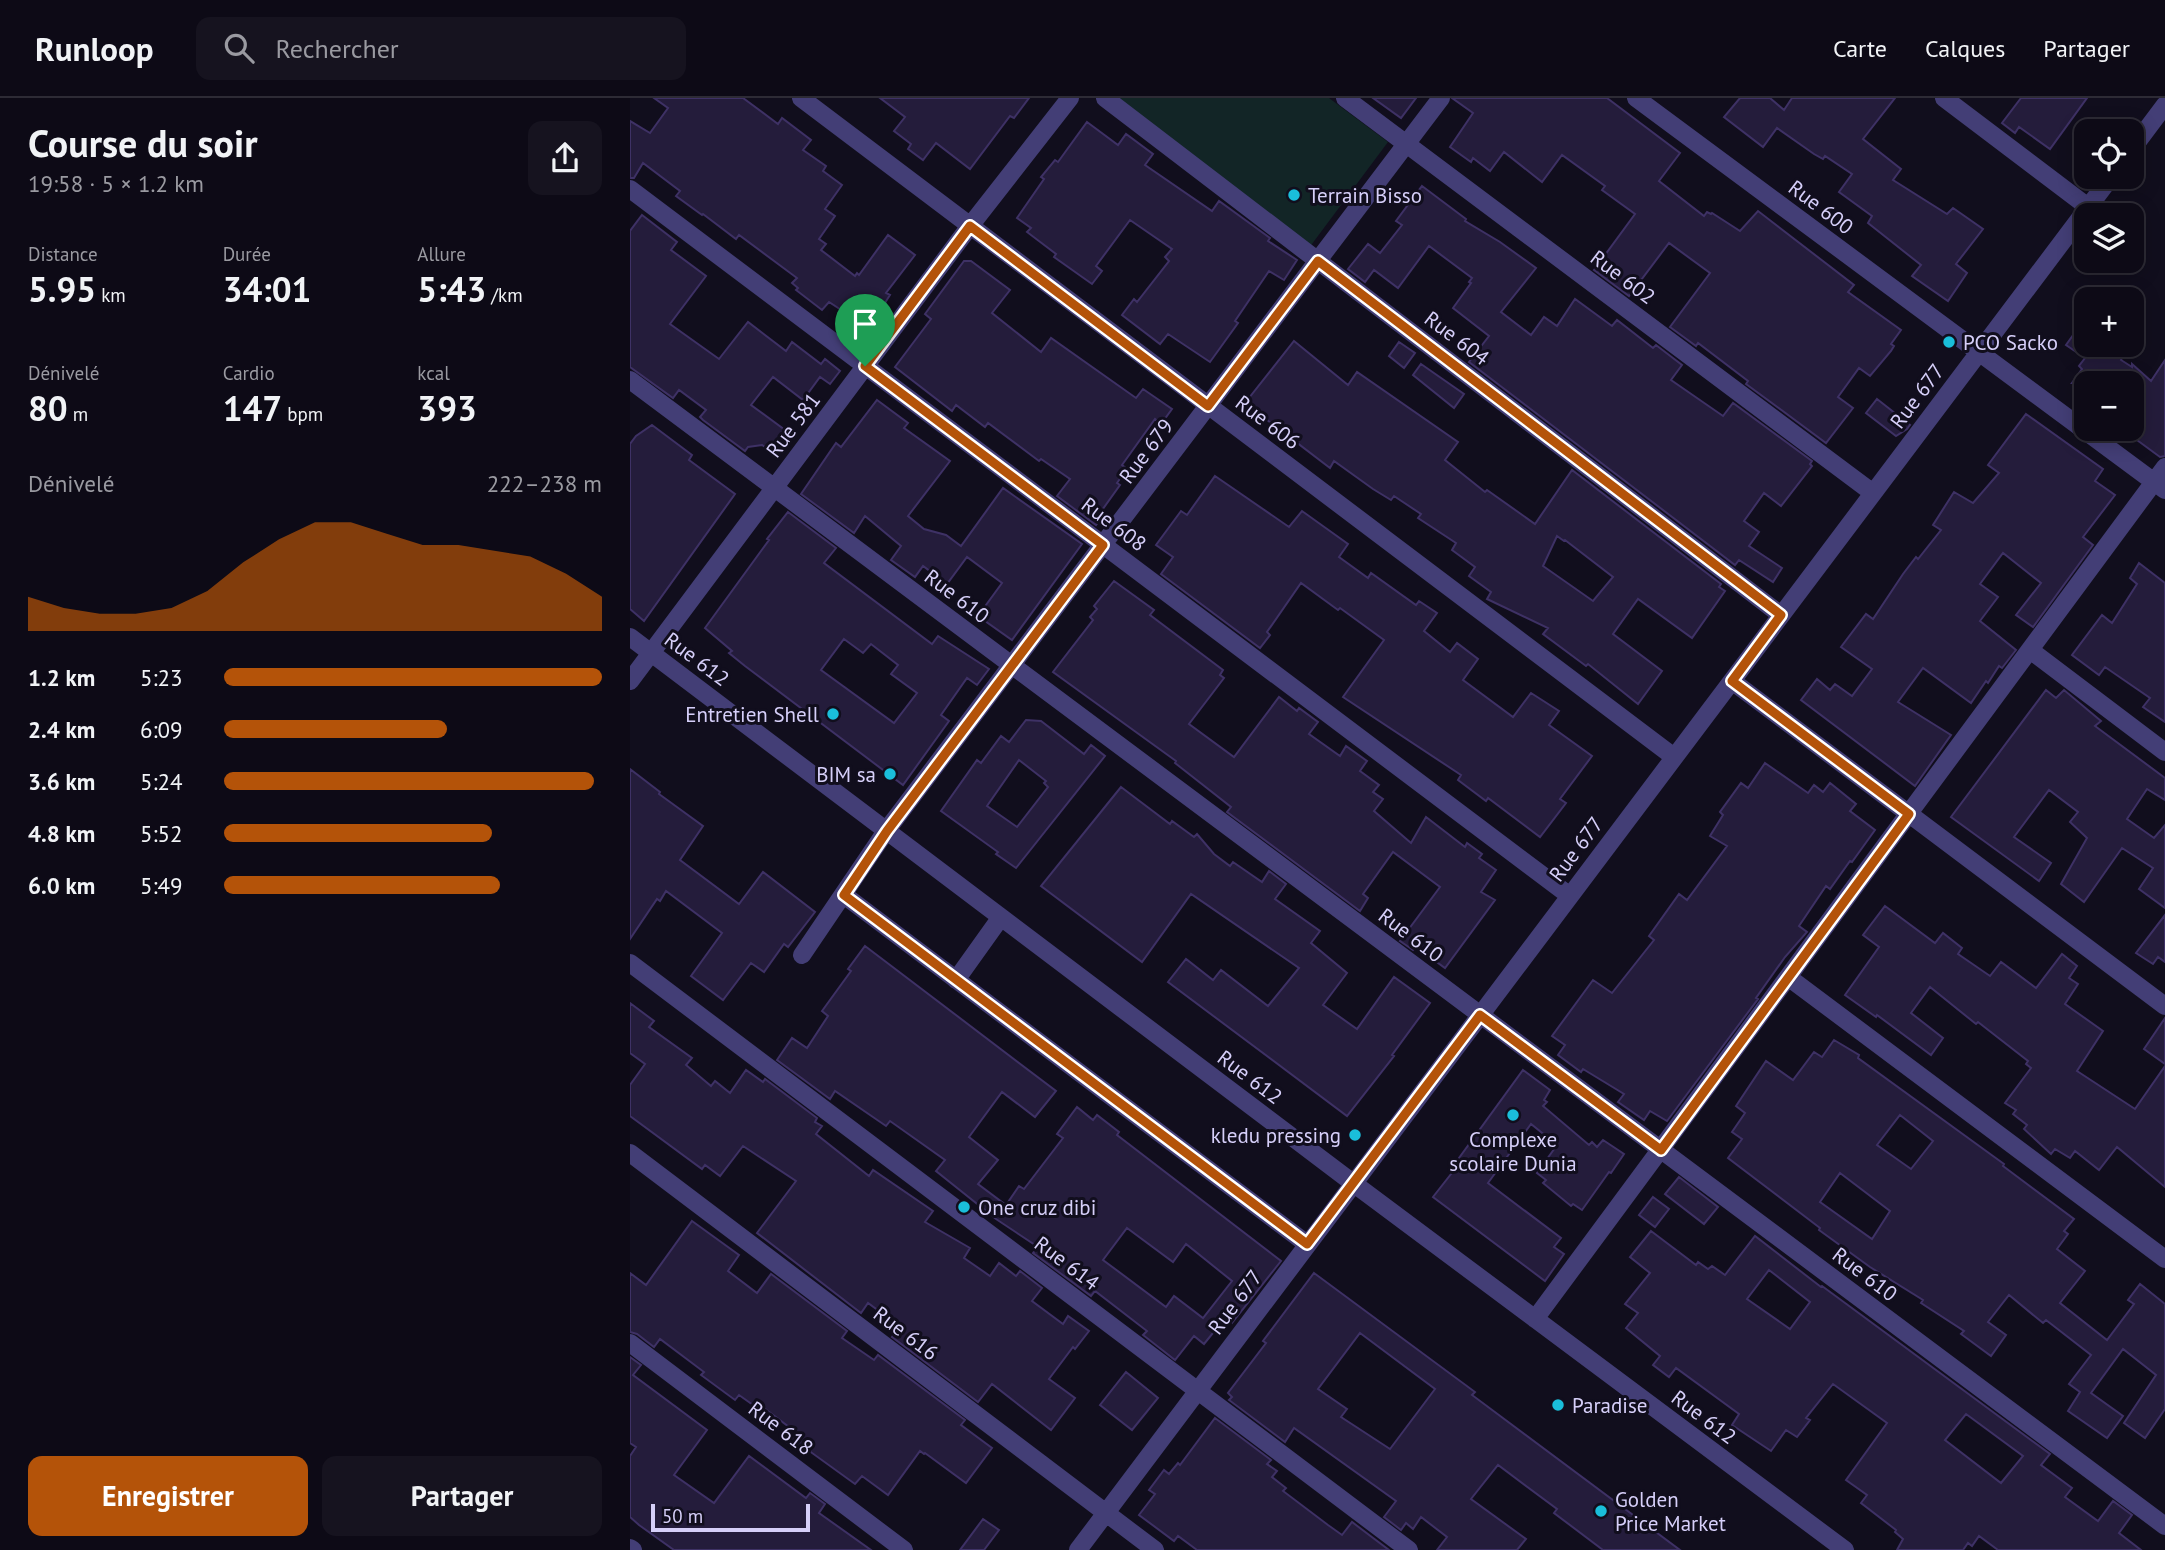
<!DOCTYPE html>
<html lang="fr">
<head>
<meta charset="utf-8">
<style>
	body { margin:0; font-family:"PT Sans",sans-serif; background:#16131f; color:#f1f3f6; height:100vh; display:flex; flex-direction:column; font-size:26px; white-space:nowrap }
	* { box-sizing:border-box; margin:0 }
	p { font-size:23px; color:#9a9aa1 }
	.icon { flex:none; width:38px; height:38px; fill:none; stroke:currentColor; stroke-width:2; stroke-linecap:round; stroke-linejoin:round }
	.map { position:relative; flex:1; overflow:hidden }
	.side { display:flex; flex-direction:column; background:#0d0a16; width:630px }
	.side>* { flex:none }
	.controls { position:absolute; left:1444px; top:21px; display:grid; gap:14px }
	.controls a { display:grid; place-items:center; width:70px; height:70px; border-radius:14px; background:#0d0a16; box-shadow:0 4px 18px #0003,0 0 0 2px #2d2b35; font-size:35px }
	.scale { position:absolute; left:21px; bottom:18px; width:159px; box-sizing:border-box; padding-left:7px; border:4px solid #d6cff9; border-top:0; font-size:19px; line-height:24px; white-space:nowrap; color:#d6cff9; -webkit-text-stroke:5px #110e1d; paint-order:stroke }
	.pin { position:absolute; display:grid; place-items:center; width:60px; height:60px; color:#fff; margin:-72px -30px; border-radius:50% 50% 50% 0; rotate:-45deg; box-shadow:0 0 7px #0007 }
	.pin .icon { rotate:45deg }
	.round { display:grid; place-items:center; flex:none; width:74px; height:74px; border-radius:14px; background:#16131f }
	.head { display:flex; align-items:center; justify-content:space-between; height:119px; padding:0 28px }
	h1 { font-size:38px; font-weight:600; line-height:52px }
	.stats { display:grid; grid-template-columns:repeat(3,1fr); gap:10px; height:119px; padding:7px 28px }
	.stats div { display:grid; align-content:center }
	.stats b { font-size:35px; font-weight:600 }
	.stats small { font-size:19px; font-weight:400 }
	.stats p { font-size:19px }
	.chart { height:196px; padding:14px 28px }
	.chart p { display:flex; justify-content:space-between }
	.chart svg { width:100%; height:126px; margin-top:7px; fill:#b45309; opacity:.7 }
	.cta { display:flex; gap:14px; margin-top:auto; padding:14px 28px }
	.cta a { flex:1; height:80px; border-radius:14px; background:#b45309; color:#fff; font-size:28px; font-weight:600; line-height:80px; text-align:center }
	.cta a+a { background:#16131f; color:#f1f3f6 }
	ul { padding:0 28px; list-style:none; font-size:23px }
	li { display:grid; grid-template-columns:112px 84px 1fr; align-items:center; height:52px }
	li i { height:18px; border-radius:9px; background:#b45309 }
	header { display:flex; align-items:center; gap:42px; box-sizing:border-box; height:98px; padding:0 35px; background:#0d0a16; border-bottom:2px solid #2d2b35 }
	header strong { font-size:33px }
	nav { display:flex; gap:38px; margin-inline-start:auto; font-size:24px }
	.search { width:490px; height:63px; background:#16131f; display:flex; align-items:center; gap:18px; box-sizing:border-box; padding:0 24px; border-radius:14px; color:#9a9aa1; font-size:26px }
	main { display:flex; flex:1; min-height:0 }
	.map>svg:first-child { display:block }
</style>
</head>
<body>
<header>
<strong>Runloop</strong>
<div class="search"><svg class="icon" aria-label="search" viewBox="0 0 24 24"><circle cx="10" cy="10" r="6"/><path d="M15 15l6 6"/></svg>Rechercher</div>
<nav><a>Carte</a><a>Calques</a><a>Partager</a></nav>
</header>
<main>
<section class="side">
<div class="head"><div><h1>Course du soir</h1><p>19:58 · 5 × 1.2 km</p></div><a class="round"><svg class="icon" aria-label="share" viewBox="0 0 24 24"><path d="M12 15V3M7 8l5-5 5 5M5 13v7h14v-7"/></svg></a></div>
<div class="stats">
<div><p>Distance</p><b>5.95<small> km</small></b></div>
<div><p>Durée</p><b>34:01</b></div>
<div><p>Allure</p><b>5:43<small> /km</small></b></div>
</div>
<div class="stats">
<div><p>Dénivelé</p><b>80<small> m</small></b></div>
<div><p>Cardio</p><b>147<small> bpm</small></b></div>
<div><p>kcal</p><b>393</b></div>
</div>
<div class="chart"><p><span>Dénivelé</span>222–238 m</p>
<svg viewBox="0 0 160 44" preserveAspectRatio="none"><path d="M0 44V32L10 36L20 38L30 38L40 36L50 30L60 20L70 12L80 6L90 6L100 10L110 14L120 14L130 16L140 18L150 24L160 32V44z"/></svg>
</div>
<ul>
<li><b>1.2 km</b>5:23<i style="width:100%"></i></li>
<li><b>2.4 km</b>6:09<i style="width:59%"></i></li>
<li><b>3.6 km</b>5:24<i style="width:98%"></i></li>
<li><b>4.8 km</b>5:52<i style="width:71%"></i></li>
<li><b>6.0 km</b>5:49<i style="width:73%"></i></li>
</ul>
<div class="cta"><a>Enregistrer</a><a>Partager</a></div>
</section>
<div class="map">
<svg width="1535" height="1452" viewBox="0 0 1535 1452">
	<rect width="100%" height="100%" fill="#110e1d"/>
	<!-- green -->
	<path fill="#122526" d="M479,0H699L758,44L679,150Z"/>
	<!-- building -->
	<path fill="#241c3b" stroke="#3e3165" stroke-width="2" fill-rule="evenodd" d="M24,0H113L148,26L152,20L181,42L173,52L196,68L193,73L212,87L195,111L205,118L189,141L196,146L191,152L225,178L227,175L229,177L258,137L285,157L256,195L260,197L239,230L199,204L192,212L166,192L168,190L162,185L167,180L109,137L106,141L73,116L72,117L46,98L50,93L13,65L4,80H0V23L20,35L38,10Z
		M250,0H399L384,20L380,18L340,71L306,45L293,62L278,51L281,46L264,33L275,19Z
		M743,0H786L771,20Z
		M822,0H977L1050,55L1029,83L1074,118L1077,114L1081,116L1082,115L1110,133L1128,113L1224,187L1218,194L1271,232L1261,246L1264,248L1261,253L1240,278L1229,270L1208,299L1223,310L1196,345L1116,286L1118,283L1068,245L1066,248L1040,229L1080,175L1039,145L999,198L964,172L1005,116L972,92L975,88L932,57L912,84L874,54L860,73L843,60L841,64L820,49L843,15Z
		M1110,0H1140L1154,12L1162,0H1265L1233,41L1271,71L1263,82L1317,116L1323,110L1353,131L1326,166L1337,175L1318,203L1282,178L1291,167L1238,125L1242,118L1209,94L1222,76L1195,58L1193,61L1184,56L1147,30L1133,49L1094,19Z
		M1391,0H1457L1420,51L1389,29L1385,35L1372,25Z
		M457,24L488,47L496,36L523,56L515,67L582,113L589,103L640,140L638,143L667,162L654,182L639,173L605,223L608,225L580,264L538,236L530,246L492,217L504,201L507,204L539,163L535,159L542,151L500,122L466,168L472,173L462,186L424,159L426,156L397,134L401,130L387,120L414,81L411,79L425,62L428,64Z
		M792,88L836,121L835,123L870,144L906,170L871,214L901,237L914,219L927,228L945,201L982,228L987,222L1023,250L1026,247L1052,267L1041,282L1093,318L1103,305L1182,363L1180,366L1182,368L1151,408L1134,395L1114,423L1129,434L1119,448L1152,470L1143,484L1109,462L1105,467L839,264L859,238L823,210L841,185L839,184L842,180L799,148L768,190L744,172L735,184L718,171L738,146L750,155L772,127L766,123Z
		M12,117L47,144L41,152L76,178L40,226L89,261L118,224L156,253L162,244L191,266L195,261L210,273L200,286L190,279L173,302L143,279L121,307L155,332L140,352L132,347L118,349L115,353L73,322L70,319L76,312L49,292L43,300L0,269V133Z
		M334,163H341L380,192L362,215L411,254L421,240L506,300L513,291L542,311L531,326L525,321L492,367L497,371L487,385L490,387L470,415L473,417L466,427L427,398L440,381L411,361L409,363L358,325L355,329L326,307L322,313L265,269L301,221L295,216Z
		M1456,219V247H1481L1494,256L1491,262L1502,269V266L1521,283L1535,262V358L1530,359L1492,331H1502V285H1442L1452,271L1449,268L1455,260L1436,247Z
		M664,243L718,287L727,274L828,344L815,362L855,394L857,392L905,426L942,372L1091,486L1089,489L1095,493L1062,540L1008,501L983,536L1032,573L1008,606L958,566L956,568L913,536L918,530L857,501L861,494L839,478L845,469L822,452L826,445L788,420L791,416L764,398L761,402L743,391L704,363L700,370L615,305ZM927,438L934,443L935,442L983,479L963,503L913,468Z
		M769,244L785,255L774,270L759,258Z
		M791,266L834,296L824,310L783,277Z
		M1247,301L1280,327L1277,331L1266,338L1236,315Z
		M247,302L278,325L274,330L320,363L278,418L294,431L316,437L331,448L373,390L452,446L382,542L348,518L372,485L337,459L317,486L293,468L285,479L261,462L271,448L235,418L224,435L171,396L206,345L211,349Z
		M1396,316L1473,371L1465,383L1485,397L1453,439L1463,447L1403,529L1386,517L1411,485L1373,455L1350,486L1368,499L1350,523L1386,552L1372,570L1369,568L1358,585L1356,583L1341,605L1293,570L1268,604L1321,637L1285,688L1171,602L1187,581L1200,592L1205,586L1222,598L1242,571L1211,549L1236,516L1243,521L1273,476L1286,459L1288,461L1311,432L1303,427L1324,394L1343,405L1369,375L1358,367Z
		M22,327L62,357L59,362L105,396L14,523L0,511V346L6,338Z
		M585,378L659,429L672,413L718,446L709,459L738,480L741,475L786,507L789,503L807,515L794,533L820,554L827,545L848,561L833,582L883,619L901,595L929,613L919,627L962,658L930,701L936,705L910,739L858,700L856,703L828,682L831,677L713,599L754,542L710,510L708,512L671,485L637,534L640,537L630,550L531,476L543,459L526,447L551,413L557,417Z
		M158,414L206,450L194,465L302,546L308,538L359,571L347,587L337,580L311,617L319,623L273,687L115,568L99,555L102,553L75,530L139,442L137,441ZM214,541L233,555L241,546L268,567L261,576L287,595L264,625L191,572Z
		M1509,465L1535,485V624L1513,609L1520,600L1475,569L1469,577L1442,557L1472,517L1482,525L1507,486L1500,480Z
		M484,483L524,512L520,517L593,572L590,577L594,580L559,626L604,659L649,599L667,613L669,610L688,624L679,636L710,658L716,648L737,663L730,673L749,687L743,694L753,701L744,713L781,745L796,719L835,749L837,745L852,756L849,760L866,772L851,794L865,802L815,870L786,849L783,852L770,843L810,789L763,754L733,796L738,800L730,813L597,714L601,709L545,665L546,663L423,574L463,522L460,519L467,511L464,508Z
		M1416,592L1426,600L1434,592L1471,623L1465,628L1535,680V702L1517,691L1497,721L1524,740L1535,727V810L1509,791L1523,770L1492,750L1454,804L1431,786L1457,740L1440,724L1448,714L1419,692L1384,739L1421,765L1409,783L1321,719Z
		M396,622L411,623L454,656L461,647L475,658L386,770L366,756L368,754L311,713L347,662L351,665L371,638L379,644ZM389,662L416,683L414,685L418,689L387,729L357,708Z
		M1135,665L1178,695L1184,687L1193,694L1200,685L1226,706L1220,713L1245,732L1222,764L1220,763L1200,791L1196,788L1169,828L1177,834L1155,859L1126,900L1128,901L1037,1023L1020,1013L1014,1022L988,1004L994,996L953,971L951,974L928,957L935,947L922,938L963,882L982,895L1024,842L1019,838L1049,796L1057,802L1097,748L1080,738L1093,717L1090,714L1111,685L1118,690Z
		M0,671L30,694L29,696L73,728L50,762L109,806L133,774L185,814L158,849L154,846L134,874L121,865L93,902L61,878L92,835L36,793L30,803L27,801L0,841Z
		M491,689L540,726L542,723L564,739L567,736L584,756L600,768L603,764L632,784L639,773L656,786L645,801L690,833L681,845L717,875L693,907L727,931L764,879L800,905L762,957L764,958L717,1018L538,884L556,861L583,882L591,872L638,908L669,870L561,796L512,864L411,788Z
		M1255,808L1305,845L1313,835L1332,850L1328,856L1360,878L1371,864L1406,890L1432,856L1447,868L1439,880L1448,886L1435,906L1473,933L1447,973L1505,1011L1535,968V1089L1487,1049L1469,1072L1445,1053L1440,1060L1425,1051L1421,1056L1394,1031L1397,1027L1383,1016L1386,1012L1375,1005L1401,970L1396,966L1398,963L1348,924L1346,926L1300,889L1281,915L1313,940L1301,957L1247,917L1246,919L1215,897L1249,849L1233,837Z
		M1535,817V864L1528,859L1523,866L1506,855Z
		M235,848L426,993L405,1019L372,994L339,1039L368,1062L348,1086L376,1107L389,1088L394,1091L433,1040L427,1036L447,1009L463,1022L467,1017L489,1034L487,1037L651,1163L602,1225L595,1220L574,1246L564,1238L545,1262L513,1237L517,1233L465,1193L461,1198L403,1155L408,1149L366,1121L306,1073L315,1062L260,1023L256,1028L205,993L200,1001L147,962L162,940L177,950L198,918L192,913L221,873L218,871ZM497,1130L543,1164L556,1146L602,1183L573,1220L544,1198L536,1209L473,1162Z
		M0,905L24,923L19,929L62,960L56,967L81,988L85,983L100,995L116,972L133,984L135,981L187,1020L185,1024L192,1028L186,1036L239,1078L243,1072L303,1113L295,1124L340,1150L334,1160L360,1178L369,1165L386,1178L390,1173L412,1190L402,1203L433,1226L438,1218L459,1233L445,1251L443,1249L419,1281L445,1300L421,1332L362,1286L348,1304L262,1239L269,1228L238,1205L231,1215L127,1135L166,1083L113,1048L90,1078L75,1067L72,1071L0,1018V987L15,966L0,955Z
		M1535,920V966L1514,951Z
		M1204,942L1229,957L1228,960L1374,1066L1373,1068L1444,1121L1434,1133L1438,1136L1427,1151L1455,1173L1430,1205L1477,1242L1504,1206L1498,1202L1510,1186L1535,1206V1311L1515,1340L1494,1325L1526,1277L1493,1251L1461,1295L1493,1318L1477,1340L1438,1313L1450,1294L1439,1286L1461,1257L1416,1222L1413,1225L1379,1197L1358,1224L1376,1237L1361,1258L1331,1236L1334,1233L1291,1205L1293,1202L1240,1169L1189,1132L1190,1130L1098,1060L1112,1041L1102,1034L1115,1015L1106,1008L1136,963L1163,982L1184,954L1192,959ZM1270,1017L1303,1043L1281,1071L1247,1047ZM1210,1075L1260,1113L1242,1141L1190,1104Z
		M893,972L920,992L914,1002L917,1004L913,1008L959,1047L962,1044L967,1049L973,1042L994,1056L981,1075L979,1074L952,1112L943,1106L941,1108L913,1085L916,1082L907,1075L927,1047L901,1026L858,1085L931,1140L924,1149L934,1156L915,1183L803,1099L832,1062L829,1060Z
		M1049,1079L1088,1109L1074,1126L1035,1096Z
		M1023,1099L1039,1111L1025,1129L1009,1117Z
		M62,1123L109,1157L98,1173L127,1195L141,1176L217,1233L212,1240L244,1262L248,1257L335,1322L331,1327L362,1350L336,1385L295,1355L294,1356L290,1353L258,1397L232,1378L225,1386L178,1352L174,1357L155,1343L163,1332L135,1311L133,1314L109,1297L105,1302L71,1277L74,1274L30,1241L24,1249L7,1236L0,1234V1175L16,1187Z
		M1021,1133L1066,1167L1068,1164L1078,1171L1082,1168L1095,1177L1125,1138L1191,1189L1192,1188L1420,1356L1411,1367L1442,1390L1435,1399L1468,1423L1483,1403L1502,1417L1489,1435L1511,1452H1368L1349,1438L1342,1448L1338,1445L1333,1452H1267L1273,1441L1265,1434L1266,1432L1231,1405L1237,1397L1216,1382L1257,1325L1203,1286L1176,1320L1180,1322L1167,1339L1156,1332L1141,1353L1102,1327L1109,1316L1046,1270L1039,1279L1023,1267L1030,1258L996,1230L1008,1215L995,1206L1020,1175L1000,1159ZM1139,1172L1180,1204L1160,1231L1117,1201ZM1336,1316L1393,1358L1371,1385L1315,1342Z
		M684,1175L845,1294L842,1297L1050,1452H973L924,1415L927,1411L868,1367L841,1401L896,1441L887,1452H807L817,1439L791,1419L783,1431L776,1425L771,1432L754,1419L766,1403L664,1330L655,1344L599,1302L602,1299L598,1295L636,1245L633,1243ZM730,1235L805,1291L760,1351L711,1319L717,1311L688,1291Z
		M0,1259L11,1267L3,1277L77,1332L44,1377L84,1405L119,1358L176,1400L180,1395L195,1406L189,1415L241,1452H44L9,1427L0,1419V1358L6,1349L0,1345Z
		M496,1274L528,1300L502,1332L470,1307Z
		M585,1320L641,1362L637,1366L647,1373L642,1379L656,1390L653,1393L698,1427L712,1437L722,1424L759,1452H567L548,1438L544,1443L509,1417L525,1396L519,1392L534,1372L539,1376L548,1365L550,1367Z
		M353,1421L369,1432L354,1452H330Z"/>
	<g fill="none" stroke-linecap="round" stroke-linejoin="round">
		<!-- minor -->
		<path stroke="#433e76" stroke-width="18" d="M171,0L1044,659
			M475,0L1151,517
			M715,0L1243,395
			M1006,0L1535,392
			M1314,0L1458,109
			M1502,51L1535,7
			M0,91L940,798
			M0,282L1535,1428
			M0,539L723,1085L1215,1452
			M1400,552L1535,654
			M0,583L340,128L440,0
			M1102,583L1535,908
			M214,797L677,1146
			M172,857L256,733L811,0
			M0,865L779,1452
			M1158,879L1535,1161
			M326,882L371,819
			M0,1055L525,1452
			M905,1221L1535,369
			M0,1245L274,1452
			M0,1450L3,1452
			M448,1452L1481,79"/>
	</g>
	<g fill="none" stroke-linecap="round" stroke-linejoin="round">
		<defs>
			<path id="route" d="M340,128L578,308L688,163L1151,517L1102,583L1279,716L1031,1052L850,917L677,1146L214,797L257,733L473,447L235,268Z"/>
		</defs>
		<!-- route casing -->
		<use href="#route" stroke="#fff" stroke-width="14"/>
		<!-- route -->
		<use href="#route" stroke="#b45309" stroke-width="9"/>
	</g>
	<!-- markers -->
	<g fill="#1abeda" stroke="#110e1d" stroke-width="2.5">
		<circle cx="664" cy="97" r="7"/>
		<circle cx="1319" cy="244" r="7"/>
		<circle cx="203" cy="616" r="7"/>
		<circle cx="260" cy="676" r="7"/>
		<circle cx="883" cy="1017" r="7"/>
		<circle cx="725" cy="1037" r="7"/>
		<circle cx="334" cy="1109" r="7"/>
		<circle cx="928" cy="1307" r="7"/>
		<circle cx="971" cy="1413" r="7"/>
	</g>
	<g text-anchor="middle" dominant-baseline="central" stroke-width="6" stroke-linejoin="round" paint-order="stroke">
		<!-- poi labels -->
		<g font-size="21" fill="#d6cff9" stroke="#110e1d" text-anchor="start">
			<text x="678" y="97">Terrain Bisso</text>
			<text x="1333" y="244">PCO Sacko</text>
			<text x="189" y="616" text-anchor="end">Entretien Shell</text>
			<text x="246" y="676" text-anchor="end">BIM sa</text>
			<text x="711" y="1037" text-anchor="end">kledu pressing</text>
			<text x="883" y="1041" text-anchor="middle">Complexe<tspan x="883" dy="24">scolaire Dunia</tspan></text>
			<text x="348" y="1109">One cruz dibi</text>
			<text x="942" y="1307">Paradise</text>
			<text x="985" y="1401">Golden<tspan x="985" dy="24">Price Market</tspan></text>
		</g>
		<!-- street labels -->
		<g font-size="21" fill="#d6cff9" stroke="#110e1d">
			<text transform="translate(1191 109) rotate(37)">Rue 600</text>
			<text transform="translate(993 179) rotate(37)">Rue 602</text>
			<text transform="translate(827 240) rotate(37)">Rue 604</text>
			<text transform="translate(1287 298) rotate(-53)">Rue 677</text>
			<text transform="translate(638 324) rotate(37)">Rue 606</text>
			<text transform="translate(163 327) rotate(-53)">Rue 581</text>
			<text transform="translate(516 353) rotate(-53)">Rue 679</text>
			<text transform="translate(484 426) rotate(37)">Rue 608</text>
			<text transform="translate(327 498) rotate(37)">Rue 610</text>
			<text transform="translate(67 561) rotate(37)">Rue 612</text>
			<text transform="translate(946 751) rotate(-53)">Rue 677</text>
			<text transform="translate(781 837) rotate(37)">Rue 610</text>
			<text transform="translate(620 979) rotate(37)">Rue 612</text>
			<text transform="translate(437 1165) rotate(37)">Rue 614</text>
			<text transform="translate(1235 1176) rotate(37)">Rue 610</text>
			<text transform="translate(605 1204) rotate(-53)">Rue 677</text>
			<text transform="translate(276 1235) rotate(37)">Rue 616</text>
			<text transform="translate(1074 1319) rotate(37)">Rue 612</text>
			<text transform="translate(151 1330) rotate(37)">Rue 618</text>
		</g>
	</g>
</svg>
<div class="controls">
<a><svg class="icon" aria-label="locate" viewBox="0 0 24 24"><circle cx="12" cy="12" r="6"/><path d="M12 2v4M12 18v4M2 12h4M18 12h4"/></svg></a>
<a><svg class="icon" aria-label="layers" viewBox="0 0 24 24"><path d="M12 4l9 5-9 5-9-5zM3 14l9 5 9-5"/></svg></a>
<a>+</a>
<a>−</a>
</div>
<div class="scale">50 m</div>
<div class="pin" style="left:235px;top:268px;background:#1e9e55"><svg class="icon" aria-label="arrive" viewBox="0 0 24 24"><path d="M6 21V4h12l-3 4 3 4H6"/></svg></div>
</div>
</main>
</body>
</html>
